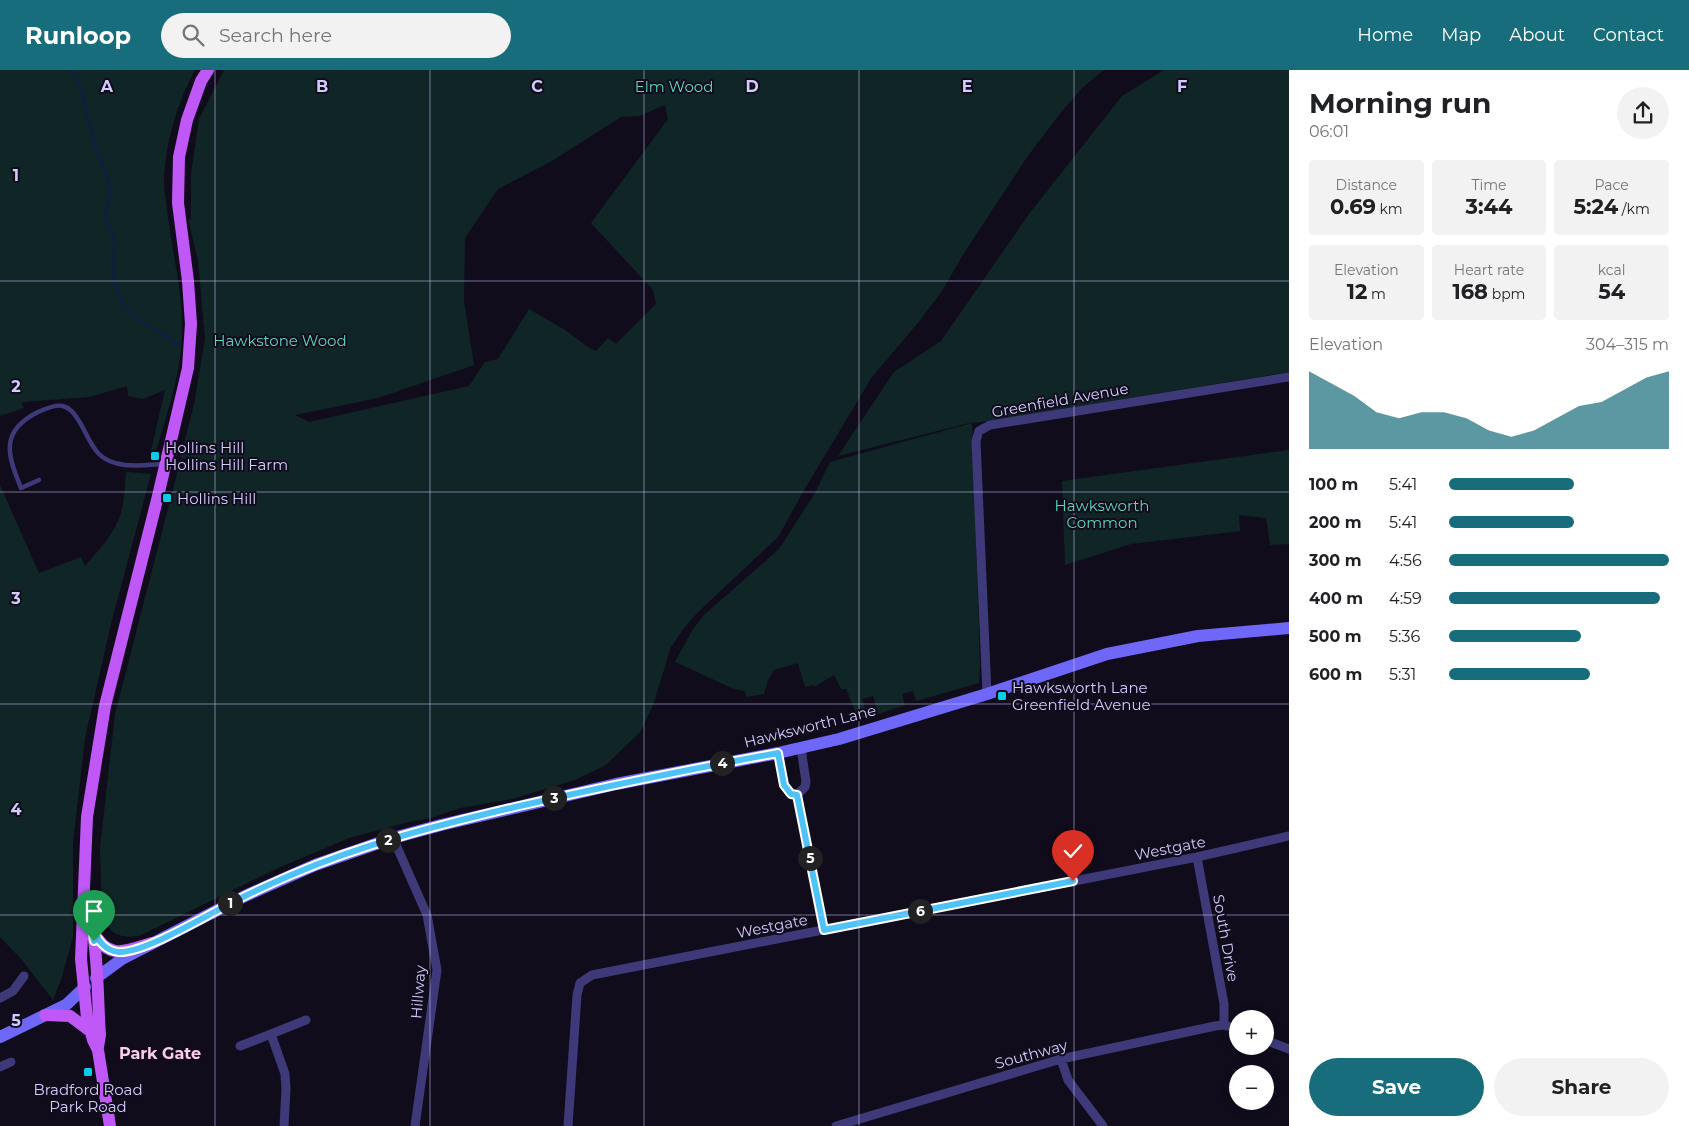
<!DOCTYPE html>
<html lang="en">
<head>
<meta charset="utf-8">
<style>
	body { margin:0; font-family:Montserrat,sans-serif; background:#f2f2f2; color:#202124; height:100vh; display:flex; flex-direction:column; font-size:19px; white-space:nowrap }
	* { box-sizing:border-box; margin:0 }
	p { font-size:16px; color:#757577 }
	.icon { flex:none; width:28px; height:28px; fill:none; stroke:currentColor; stroke-width:2; stroke-linecap:round; stroke-linejoin:round }
	.map { position:relative; flex:1; overflow:hidden }
	.drawer { display:flex; flex-direction:column; background:#fff; width:400px }
	.drawer>* { flex:none }
	.buttons { position:absolute; left:1229px; top:940px; display:grid; gap:10px }
	.buttons a { display:grid; place-items:center; width:45px; height:45px; border-radius:50%; background:#fff; box-shadow:0 2px 8px #0003; font-size:25px }
	.pin { position:absolute; display:grid; place-items:center; width:42px; height:42px; color:#fff; margin:-51px -21px; border-radius:50% 50% 50% 0; rotate:-45deg; box-shadow:0 0 5px #0007 }
	.pin .icon { rotate:45deg }
	.km { position:absolute; width:25px; height:25px; margin:-12px; border-radius:50%; background:#222; color:#fff; font-size:14px; line-height:25px; text-align:center }
	.round { display:grid; place-items:center; flex:none; width:52px; height:52px; border-radius:26px; background:#f2f2f2 }
	.head { display:flex; align-items:center; justify-content:space-between; height:85px; padding:0 20px }
	h1 { font-size:28px; font-weight:700; line-height:38px }
	.figures { display:grid; grid-template-columns:repeat(3,1fr); gap:8px; height:85px; padding:5px 20px }
	.figures div { display:grid; align-content:center; border-radius:5px; background:#f2f2f2; text-align:center }
	.figures b { font-size:21px; font-weight:700 }
	.figures small { font-size:14px; font-weight:400 }
	.figures p { font-size:14px }
	.chart { height:140px; padding:10px 20px }
	.chart p { display:flex; justify-content:space-between }
	.chart svg { width:100%; height:90px; margin-top:5px; fill:#176d7b; opacity:.7 }
	.cta { display:flex; gap:10px; margin-top:auto; padding:10px 20px }
	.cta a { flex:1; height:58px; border-radius:30px; background:#176d7b; color:#fff; font-size:20px; font-weight:700; line-height:58px; text-align:center }
	.cta a+a { background:#f2f2f2; color:#202124 }
	ul { padding:0 20px; list-style:none; font-size:16px }
	li { display:grid; grid-template-columns:80px 60px 1fr; align-items:center; height:38px }
	li i { height:12px; border-radius:6px; background:#176d7b }
	header { display:flex; align-items:center; gap:30px; box-sizing:border-box; height:70px; padding:0 25px; background:#176d7b; color:#fff }
	header strong { font-size:24px }
	nav { display:flex; gap:28px; margin-inline-start:auto; font-size:18px }
	.search { width:350px; height:45px; background:#f2f2f2; display:flex; align-items:center; gap:12px; box-sizing:border-box; padding:0 18px; border-radius:28px; color:#757577; font-size:19px }
	main { display:flex; flex:1; min-height:0 }
	.map>svg:first-child { display:block }
</style>
</head>
<body>
<header>
<strong>Runloop</strong>
<div class="search"><svg class="icon" aria-label="search" viewBox="0 0 24 24"><circle cx="10" cy="10" r="6"/><path d="M15 15l6 6"/></svg>Search here</div>
<nav><a>Home</a><a>Map</a><a>About</a><a>Contact</a></nav>
</header>
<main>
<div class="map">
<svg width="1289" height="1056" viewBox="0 0 1289 1056">
	<rect width="100%" height="100%" fill="#100c1c"/>
	<!-- green -->
	<path fill="#102626" fill-rule="evenodd" d="M0,0H195C177,33 165,74 164,112C164,121 166,130 167,139C171,178 182,216 182,256C183,301 166,345 154,389H149L165,320L143,329L128,326L127,316L89,327L23,332L21,333L24,338L0,346Z
		M224,0H1104L1083,17L1062,41L1027,87L964,183L942,221L917,254L872,307L807,415L778,467L697,543L684,558L671,577L653,635L641,661L606,695L575,710L512,729L460,738L431,748L409,752L349,768L276,799L139,866C119,868 112,865 102,848L100,778L115,644L178,400L192,401V389L180,388L194,335L205,269L198,190L188,150L191,149V104L199,49ZM665,35L668,49L591,153L653,220L656,234L616,274L608,268L596,281L588,277L565,260L529,239L498,289L485,292L469,316L309,352L295,345L378,328L474,295L464,231L465,168L498,119L552,91L621,47L639,46Z
		M1164,0H1289V302L974,353L973,352L838,386L894,302L941,271L1029,144L1122,26Z
		M972,353L980,593L979,613L916,631L913,621L902,624L905,635L878,644L873,626L862,629L868,646L859,650L846,619H841L834,605L814,617L813,615L805,617L798,593L774,600L768,610L764,624L746,627L745,621L734,619L675,592L693,559L705,544L779,479L815,423L830,392Z
		M1289,380V474L1270,475L1266,448L1239,445L1240,461L1131,474L1065,495L1062,411Z
		M126,402L151,404L111,554L85,668L73,773V866L62,907L53,930L22,890L0,867V415L39,503L81,487L85,496C101,478 120,458 123,433C125,423 125,412 126,402Z"/>
	<g fill="none" stroke-linecap="round" stroke-linejoin="round">
		<!-- stream -->
		<path stroke="#0e203f" stroke-width="3" d="M70,0L79,13L83,22L84,33L96,79L108,108L110,124L105,146L115,171L113,209L117,221L123,234L142,252L157,260L179,276"/>
		<!-- lane -->
		<path stroke="#3e3a79" stroke-width="4.5" d="M39,410L21,418C7,384 0,361 38,342C45,339 55,334 63,336C71,338 75,345 79,351C86,362 90,375 99,384C115,400 144,395 164,394"/>
		<!-- street -->
		<path stroke="#3e3a79" stroke-width="9" d="M987,624L976,371L979,361L990,355L1289,307
			M778,683L784,715L791,724L797,725L805,717L806,712L801,678
			M797,725L824,860
			M393,768L427,845L437,900L415,1056
			M1197,787L1224,934V955
			M0,928L13,921L24,906
			M1265,970L1289,979
			M240,976L271,964
			M1061,989L1068,1010L1103,1056
			M0,997L11,992
			M284,1056L286,1019L285,1004L271,964L306,950
			M568,1056L577,925L580,913L592,905L1197,787L1289,766
			M836,1056L1061,989L1215,956L1224,955L1238,959"/>
		<!-- secondary -->
		<path stroke="#6f67f7" stroke-width="12" d="M96,908L122,889L245,826L315,795L393,768L441,755L616,714L778,683L839,669L987,624L1107,584L1198,566L1289,558
			M0,967L66,935L85,917"/>
		<!-- primary -->
		<path stroke="#bf58f6" stroke-width="12" d="M85,831C99,868 97,925 100,965L98,977
			M93,861C108,891 126,881 152,873
			M45,945L70,946L90,961
			M110,1056L98,980L93,970L87,948L81,889L87,747L105,636L158,426L188,298L191,254L188,211L178,133L179,87L187,50L201,11L208,0"/>
	</g>
	<g fill="none" stroke-linecap="round" stroke-linejoin="round">
		<defs>
			<path id="route" d="M94,871L92,859C98,870 105,881 119,882C147,883 215,840 243,827C259,819 275,812 291,805C363,774 439,755 515,737C602,717 690,699 778,683L784,715L791,724L797,725L824,860L1073,811"/>
		</defs>
		<!-- route casing -->
		<use href="#route" stroke="#fff" stroke-width="10"/>
		<!-- route -->
		<use href="#route" stroke="#4fc3f7" stroke-width="6"/>
	</g>
	<!-- grid -->
	<path fill="none" stroke="#d2cbfc" stroke-width="1" stroke-opacity="0.55" d="M215,0V1056M430,0V1056M644,0V1056M859,0V1056M1074,0V1056M0,211H1289M0,422H1289M0,634H1289M0,845H1289"/>
	<!-- markers -->
	<g fill="#0ccbe6" stroke="#100c1c" stroke-width="2">
		<rect x="150" y="381" width="10" height="10" rx="2.5"/>
		<rect x="162" y="423" width="10" height="10" rx="2.5"/>
		<rect x="997" y="621" width="10" height="10" rx="2.5"/>
		<rect x="83" y="997" width="10" height="10" rx="2.5"/>
	</g>
	<g text-anchor="middle" dominant-baseline="central" stroke-width="4" stroke-linejoin="round" paint-order="stroke">
		<!-- park labels -->
		<g font-size="15" fill="#5cd7bc" stroke="#100c1c">
			<text x="674" y="16">Elm Wood</text>
			<text x="280" y="270">Hawkstone Wood</text>
			<text x="1102" y="435">Hawksworth<tspan x="1102" dy="17">Common</tspan></text>
		</g>
		<!-- street labels -->
		<g font-size="15" fill="#d2cbfc" stroke="#100c1c">
			<text transform="translate(1060 330) rotate(-10)">Greenfield Avenue</text>
			<text transform="translate(810 656) rotate(-14)">Hawksworth Lane</text>
			<text transform="translate(1170 778) rotate(-11)">Westgate</text>
			<text transform="translate(772 856) rotate(-11)">Westgate</text>
			<text transform="translate(1226 868) rotate(80)">South Drive</text>
			<text transform="translate(418 922) rotate(-85)">Hillway</text>
			<text transform="translate(1031 984) rotate(-15)">Southway</text>
		</g>
		<!-- poi labels -->
		<g font-size="15" fill="#d2cbfc" stroke="#100c1c" text-anchor="start">
			<text x="165" y="377">Hollins Hill<tspan x="165" dy="17">Hollins Hill Farm</tspan></text>
			<text x="177" y="428">Hollins Hill</text>
			<text x="1012" y="617">Hawksworth Lane<tspan x="1012" dy="17">Greenfield Avenue</tspan></text>
			<text x="88" y="1019" text-anchor="middle">Bradford Road<tspan x="88" dy="17">Park Road</tspan></text>
		</g>
		<!-- neighbourhood labels -->
		<g font-size="16" font-weight="bold" fill="#fccdea" stroke="#100c1c">
			<text x="160" y="983">Park Gate</text>
		</g>
	</g>
	<g font-size="16" text-anchor="middle" font-weight="bold" fill="#d2cbfc" stroke="#100c1c" stroke-width="4" stroke-linejoin="round" paint-order="stroke">
		<text x="107" y="22">A</text>
		<text x="322" y="22">B</text>
		<text x="537" y="22">C</text>
		<text x="752" y="22">D</text>
		<text x="967" y="22">E</text>
		<text x="1182" y="22">F</text>
		<text x="16" y="111">1</text>
		<text x="16" y="322">2</text>
		<text x="16" y="534">3</text>
		<text x="16" y="745">4</text>
		<text x="16" y="956">5</text>
	</g>
</svg>
<div class="buttons">
<a>+</a>
<a>−</a>
</div>
<div class="pin" style="left:94px;top:871px;background:#1e9e55"><svg class="icon" aria-label="arrive" viewBox="0 0 24 24"><path d="M6 21V4h12l-3 4 3 4H6"/></svg></div>
<div class="pin" style="left:1073px;top:811px;background:#d93025"><svg class="icon" aria-label="check" viewBox="0 0 24 24"><path d="M5 12l5 5 9-10"/></svg></div>
<b class="km" style="left:230px;top:833px">1</b>
<b class="km" style="left:388px;top:770px">2</b>
<b class="km" style="left:554px;top:728px">3</b>
<b class="km" style="left:722px;top:693px">4</b>
<b class="km" style="left:810px;top:788px">5</b>
<b class="km" style="left:920px;top:841px">6</b>
</div>
<section class="drawer">
<div class="head"><div><h1>Morning run</h1><p>06:01</p></div><a class="round"><svg class="icon" aria-label="share" viewBox="0 0 24 24"><path d="M12 15V3M7 8l5-5 5 5M5 13v7h14v-7"/></svg></a></div>
<div class="figures">
<div><p>Distance</p><b>0.69<small> km</small></b></div>
<div><p>Time</p><b>3:44</b></div>
<div><p>Pace</p><b>5:24<small> /km</small></b></div>
</div>
<div class="figures">
<div><p>Elevation</p><b>12<small> m</small></b></div>
<div><p>Heart rate</p><b>168<small> bpm</small></b></div>
<div><p>kcal</p><b>54</b></div>
</div>
<div class="chart"><p><span>Elevation</span>304–315 m</p>
<svg viewBox="0 0 160 44" preserveAspectRatio="none"><path d="M0 44V6L10 12L20 18L30 26L40 29L50 26L60 26L70 29L80 35L90 38L100 35L110 29L120 23L130 21L140 15L150 9L160 6V44z"/></svg>
</div>
<ul>
<li><b>100 m</b>5:41<i style="width:57%"></i></li>
<li><b>200 m</b>5:41<i style="width:57%"></i></li>
<li><b>300 m</b>4:56<i style="width:100%"></i></li>
<li><b>400 m</b>4:59<i style="width:96%"></i></li>
<li><b>500 m</b>5:36<i style="width:60%"></i></li>
<li><b>600 m</b>5:31<i style="width:64%"></i></li>
</ul>
<div class="cta"><a>Save</a><a>Share</a></div>
</section>
</main>
</body>
</html>
